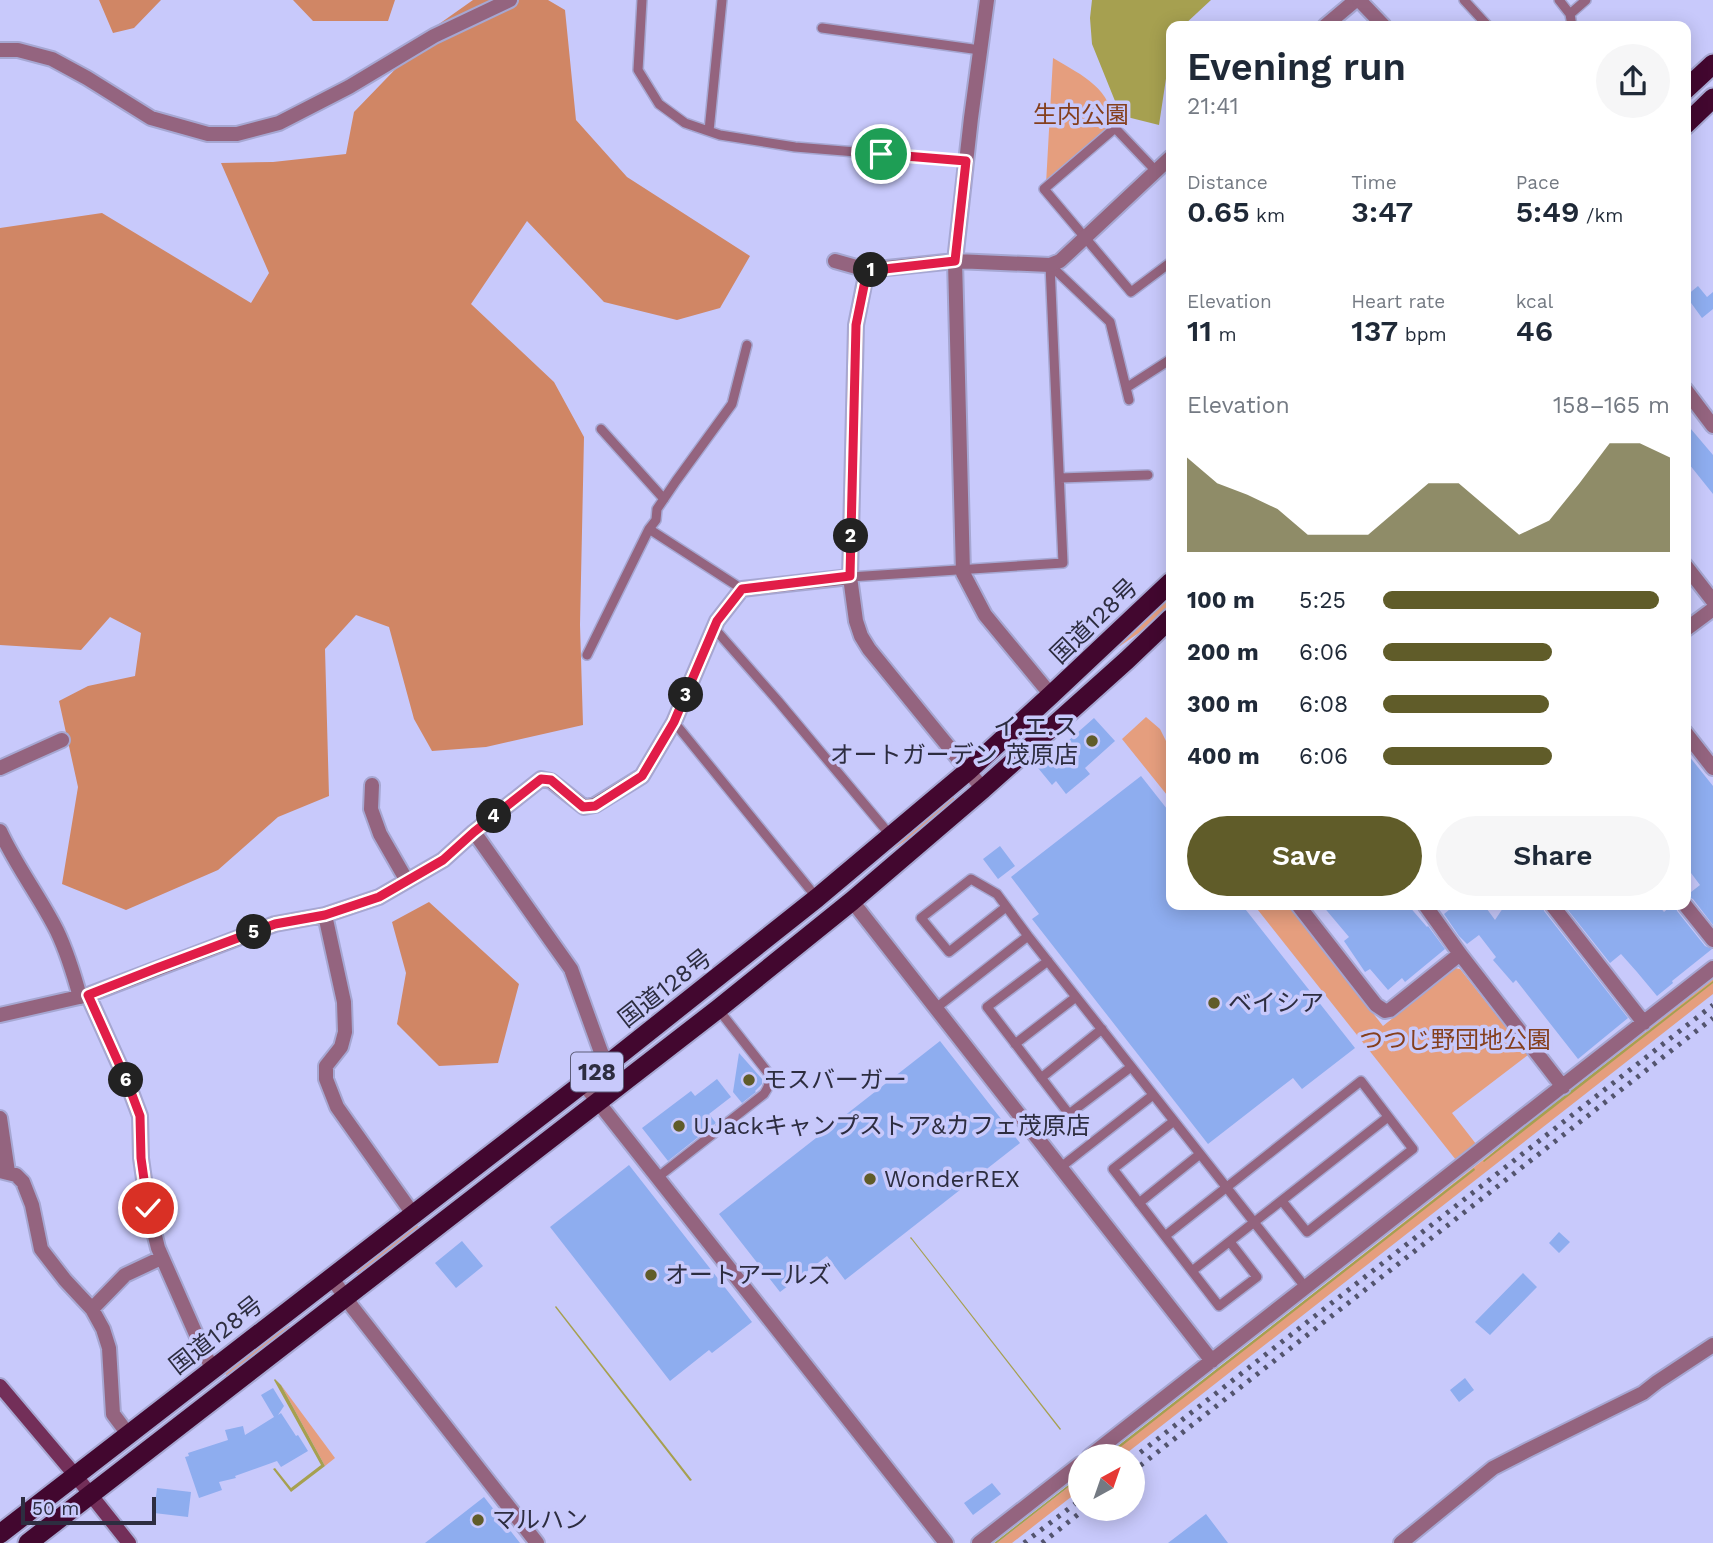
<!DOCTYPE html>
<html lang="en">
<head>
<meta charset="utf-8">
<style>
	body { margin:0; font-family:"Work Sans","Noto Sans JP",sans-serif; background:#f6f6f7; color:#1f2937; height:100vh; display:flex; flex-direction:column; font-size:26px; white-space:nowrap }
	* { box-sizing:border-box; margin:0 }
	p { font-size:23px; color:#747a83 }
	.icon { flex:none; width:38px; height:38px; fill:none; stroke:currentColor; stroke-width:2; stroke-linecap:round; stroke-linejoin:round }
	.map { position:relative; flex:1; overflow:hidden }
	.side { position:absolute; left:1166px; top:21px; width:525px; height:889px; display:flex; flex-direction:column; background:#fff; border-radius:14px; box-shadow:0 4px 18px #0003 }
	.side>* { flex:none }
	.needle { width:46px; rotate:40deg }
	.controls { position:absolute; left:1068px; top:1444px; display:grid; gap:14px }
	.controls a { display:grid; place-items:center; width:77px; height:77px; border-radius:50%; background:#fff; box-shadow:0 4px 18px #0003; font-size:35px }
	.scale { position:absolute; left:21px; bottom:18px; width:135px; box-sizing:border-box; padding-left:7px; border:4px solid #2d2d40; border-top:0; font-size:19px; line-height:24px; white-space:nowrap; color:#2d2d40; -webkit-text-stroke:5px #c8c9fb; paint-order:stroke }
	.pin { position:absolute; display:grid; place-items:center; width:60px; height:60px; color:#fff; margin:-30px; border:4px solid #fff; border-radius:50%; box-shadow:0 2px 7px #0007 }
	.km { position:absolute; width:35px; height:35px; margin:-18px; border-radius:50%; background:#222; color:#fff; font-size:19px; line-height:35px; text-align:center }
	.round { display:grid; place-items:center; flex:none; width:74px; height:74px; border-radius:37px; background:#f6f6f7 }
	.overview { display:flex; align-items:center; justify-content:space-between; height:119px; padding:0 21px }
	h1 { font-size:38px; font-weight:600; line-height:52px }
	.figures { display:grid; grid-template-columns:repeat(3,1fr); gap:10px; height:119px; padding:7px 21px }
	.figures div { display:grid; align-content:center }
	.figures b { font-size:30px; font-weight:600 }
	.figures small { font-size:19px; font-weight:400 }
	.figures p { font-size:19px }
	.chart { height:196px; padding:14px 21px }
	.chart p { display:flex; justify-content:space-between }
	.chart svg { width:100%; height:126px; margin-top:7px; fill:#605c29; opacity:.7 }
	.primary-button { display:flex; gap:14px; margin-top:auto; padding:14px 21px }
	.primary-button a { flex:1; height:80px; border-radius:42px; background:#605c29; color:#fff; font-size:28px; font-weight:600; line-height:80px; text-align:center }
	.primary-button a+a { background:#f6f6f7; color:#1f2937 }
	ul { padding:0 21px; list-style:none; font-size:23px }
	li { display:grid; grid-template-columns:112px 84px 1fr; align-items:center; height:52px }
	li i { height:18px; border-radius:9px; background:#605c29 }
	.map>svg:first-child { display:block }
</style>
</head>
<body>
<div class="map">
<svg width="1713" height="1543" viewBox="0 0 1713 1543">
	<rect width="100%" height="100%" fill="#c8c9fb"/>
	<!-- green -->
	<path fill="#e59e7e" d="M1053,58C1083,76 1112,88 1114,127L1046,184Z
		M1171,593V604L1146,628L1120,646L1118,645Z
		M1146,717L1160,729L1171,751V800L1122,739Z
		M954,795V799L934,821L887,853L886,851Z
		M1254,905H1288L1383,1026L1455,968L1460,969L1528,1055L1452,1113L1476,1144L1463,1156L1456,1160Z
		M1713,979V994L1123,1456H1107Z
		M415,1224L418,1226L417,1230L358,1273H355Z
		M289,1326L292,1327V1329L228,1376L224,1373L255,1348Z
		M281,1385L335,1458L325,1466Z
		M1080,1478V1490L1012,1543H997Z"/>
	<!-- forest -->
	<path fill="#d08665" d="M99,0H161L134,28L113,33Z
		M293,0H395L388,21H313Z
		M473,0H548L565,10L576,120L627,177L750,256L720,308L677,320L604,302L527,221L471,304L554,382L584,437L580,625L583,725L486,747L432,751L414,719L389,627L356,615L325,649L329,796L278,817L218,870L126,910L62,884L78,787L59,701L88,686L135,676L141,633L110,617L81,650L0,645V228L102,213L251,303L269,273L221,163L273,162L346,154L354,112L439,24Z
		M429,902L519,984L498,1063L439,1066L397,1024L406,973L392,922Z"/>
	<!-- water -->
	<path fill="#a6a050" d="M1092,0H1211L1183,26H1171V61L1167,72L1159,125L1119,115L1115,101L1092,44L1090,18Z
		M1713,981V983L1484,1162L1483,1161L1530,1122Z
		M1474,1168L1475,1170L1109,1456H1105Z
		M911,1237L1061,1429L1060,1430L912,1240L910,1238Z
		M556,1306L692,1480L690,1481L555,1307Z
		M275,1379L281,1385L325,1466L291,1492L273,1469L275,1468L291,1488L321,1465L274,1380Z
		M1080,1476V1478L997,1543H994Z"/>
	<!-- building -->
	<path fill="#8eadef" d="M1698,286L1707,297L1713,292V309L1702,318L1686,296Z
		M1685,422L1713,455V494L1685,459Z
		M1094,718L1115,741L1085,768L1090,774L1066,794L1056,781L1052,785L1038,768L1069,742L1068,741Z
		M1685,751L1713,786V925L1693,899L1686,896L1700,885L1685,865Z
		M1141,776L1171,814V905H1242L1355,1048L1302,1089L1293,1078L1208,1144L1032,919L1039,914L1011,877Z
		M1000,846L1015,866L998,879L983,859Z
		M1322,905H1408L1427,927L1428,926L1445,949L1405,982L1402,978L1388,990L1370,969L1365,972L1344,941L1349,937Z
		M1455,905H1484L1495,920L1505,905H1543L1544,911L1628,1018L1578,1059L1516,980L1513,983L1493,960L1496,957L1479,935L1467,944L1459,936L1444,914Z
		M1564,905H1658L1664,912L1671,906L1676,905L1677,911L1705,946L1712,949L1672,981L1673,983L1657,996L1637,972L1621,954L1610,963Z
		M940,1041L1020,1143L845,1280L827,1256L780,1292L719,1214Z
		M739,1053L762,1079V1084L755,1091L756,1092L742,1103L733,1092Z
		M717,1079L731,1097L709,1114L716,1123L668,1161L642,1128L691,1091L695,1096Z
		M629,1165L752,1322L712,1353L709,1350L670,1381L550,1227Z
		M1559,1232L1570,1242L1559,1253L1549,1243Z
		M462,1241L483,1266L456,1288L435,1263Z
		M1523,1273L1537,1287L1490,1335L1475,1322Z
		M1465,1378L1474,1390L1459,1402L1450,1390Z
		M273,1388L284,1406L278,1415L281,1413L296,1436L298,1435L308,1451L281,1467L277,1461L235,1476L236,1478L219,1482L222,1490L199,1498L185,1457L189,1456L188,1453L228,1440L225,1430L243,1426L245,1435L274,1417L261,1395Z
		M992,1483L1001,1494L973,1515L964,1503Z
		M157,1488L191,1492L188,1517L154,1513Z
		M484,1497L520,1543H425Z
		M1206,1514L1228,1543H1168Z"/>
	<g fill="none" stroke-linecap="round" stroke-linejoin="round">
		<defs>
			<path id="service" d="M642,0L638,70L659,104L685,123L720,135L795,147L966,161
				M1464,0L1488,26
				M1559,0L1570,14L1572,26
				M1570,14L1586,0
				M822,28L980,50
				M709,131L722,0
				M1155,170L1115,128L1044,189L1131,292L1171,262
				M1050,265L1110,322L1129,400
				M1126,388L1171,359
				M601,429L664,499
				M1060,478L1148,475
				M850,577L1063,563L1050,265
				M742,589L649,529L656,520L657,509L676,481L732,404L747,345
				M714,628L778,701L891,836
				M587,655L649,529
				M674,722L817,898
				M1006,907L949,952L921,918L971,879L997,894L1028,936L1306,1288
				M1048,961L987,1007L1069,1114L1131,1067
				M936,1008L1028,936
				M1015,1044L1076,997
				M1041,1078L1102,1029
				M1174,1121L1113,1169L1219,1306L1257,1277L1230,1242
				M1061,1167L1153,1095
				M658,1177L764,1094C769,1087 770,1082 769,1074L718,1009
				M1139,1203L1200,1154
				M1165,1236L1361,1081L1413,1149L1307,1232L1282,1201
				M1192,1271L1388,1117"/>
			<path id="minor" d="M987,0L971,118L955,261L963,573L985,615L1051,695
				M1325,26L1356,0
				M0,50H18L52,59L87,78L151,118L208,134H237L279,123L349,87L434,36L510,0
				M835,261L867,270L955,261L1050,265L1060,261L1171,157
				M867,270L856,325L850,577L856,621L861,636L869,649L983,789
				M1685,565L1713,601
				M1685,630L1713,609
				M1685,732L1713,768
				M0,768L62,740
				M372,785L371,809L380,834L407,881
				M0,831C16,866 40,897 57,931C67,952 74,975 80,997
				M474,832L571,969L601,1052L608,1064L623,1082
				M852,901L1212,1361
				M1298,905L1376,1005L1385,1011L1390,1010L1460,954
				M1425,905L1460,954L1563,1087
				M1552,905L1644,1023
				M325,915L344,1002L345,1032L341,1047L326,1066V1079L337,1107L413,1214
				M88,995L128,1084L140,1116L141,1158L148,1208L158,1248L206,1357L213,1368
				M0,1015L88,995L275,924L325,915L379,897L443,860L474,832L541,779L551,781L584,807L595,805L642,776L674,722L717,621L742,589L850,577
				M583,1083L946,1543
				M0,1118L8,1172
				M0,1171L16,1175L23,1182L32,1205L41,1249L65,1280L92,1309L103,1329L109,1348L113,1414L128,1434
				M331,1277L353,1308L537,1543
				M92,1309L125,1275L161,1258
				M1090,1456L1713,968
				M979,1543L1080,1464
				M1401,1543L1493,1468L1528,1450L1643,1393L1657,1382L1713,1345"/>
			<path id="tertiary" d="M1359,0L1384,26
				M1685,389L1713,426
				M1685,905L1713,940"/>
			<path id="secondary" d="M0,1386L75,1475L129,1543"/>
			<path id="trunk" d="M1685,90L1713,64
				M1685,125L1713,98
				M0,1534L608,1064L817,898L968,771L1051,695L1171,582
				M28,1543L718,1009L852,901L983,789L1127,660L1171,618"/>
		</defs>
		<!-- service casing -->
		<use href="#service" stroke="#a6a7d2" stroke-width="12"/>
		<!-- minor casing -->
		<use href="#minor" stroke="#a6a7d2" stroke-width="18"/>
		<!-- tertiary casing -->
		<use href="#tertiary" stroke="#a6a7d2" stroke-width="18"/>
		<!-- secondary casing -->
		<use href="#secondary" stroke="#a6a7d2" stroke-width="18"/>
		<!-- trunk casing -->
		<use href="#trunk" stroke="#a6a7d2" stroke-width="23"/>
		<!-- service -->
		<use href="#service" stroke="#94647f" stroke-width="9"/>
		<!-- minor -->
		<use href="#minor" stroke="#94647f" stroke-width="14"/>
		<!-- tertiary -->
		<use href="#tertiary" stroke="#94647f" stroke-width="14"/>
		<!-- secondary -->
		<use href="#secondary" stroke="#732f59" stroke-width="14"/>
		<!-- trunk -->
		<use href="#trunk" stroke="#42072f" stroke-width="19"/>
		<!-- rail -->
		<path stroke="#53546e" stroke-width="5" stroke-dasharray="3.5 7" stroke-linecap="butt" d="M1132,1459L1713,1005
			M1132,1472L1713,1018
			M1024,1543L1080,1500
			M1042,1543L1086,1508"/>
	</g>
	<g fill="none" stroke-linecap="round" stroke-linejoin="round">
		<defs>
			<path id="route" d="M148,1208L141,1158L140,1116L128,1084L88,995L157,968L275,924L325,915L379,897L443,860L474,832L541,779L551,780L583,807L595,806L642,776L674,722L717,621L742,589L850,576L856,325L867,271L955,261L966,161L881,154"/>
		</defs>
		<!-- route casing -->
		<use href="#route" stroke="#fff" stroke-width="14"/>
		<!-- route -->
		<use href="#route" stroke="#e11d48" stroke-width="9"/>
	</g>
	<!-- markers -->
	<g fill="#605c29" stroke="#c8c9fb" stroke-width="2.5">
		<circle cx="1092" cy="741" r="7"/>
		<circle cx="1214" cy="1003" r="7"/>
		<circle cx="749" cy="1080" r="7"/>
		<circle cx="679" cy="1126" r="7"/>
		<circle cx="870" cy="1179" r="7"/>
		<circle cx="651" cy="1275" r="7"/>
		<circle cx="478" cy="1520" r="7"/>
	</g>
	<g text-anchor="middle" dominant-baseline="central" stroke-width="7" stroke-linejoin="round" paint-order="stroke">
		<!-- shield labels -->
		<rect fill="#c8c9fb" stroke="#5c5c78" stroke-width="2" x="571" y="1052.5" width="52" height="39" rx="5"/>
		<g font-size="23" font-weight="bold" fill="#2d2d40">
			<text x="597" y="1072">128</text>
		</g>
		<!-- park labels -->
		<g font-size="24" fill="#843f1d" stroke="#c8c9fb">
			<text x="1081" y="115">生内公園</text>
			<text x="1455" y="1040">つつじ野団地公園</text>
		</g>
		<!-- street labels -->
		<g font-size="24" fill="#2d2d40" stroke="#c8c9fb">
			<text transform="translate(1094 621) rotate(-44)">国道128号</text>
			<text transform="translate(665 988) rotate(-38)">国道128号</text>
			<text transform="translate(216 1335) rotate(-38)">国道128号</text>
		</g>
		<!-- poi labels -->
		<g font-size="24" fill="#2d2d40" stroke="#c8c9fb" text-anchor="start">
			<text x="1078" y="727" text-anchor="end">イ.エ.ス<tspan x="1078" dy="28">オートガーデン 茂原店</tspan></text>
			<text x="1228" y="1003">ベイシア</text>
			<text x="763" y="1080">モスバーガー</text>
			<text x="693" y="1126">UJackキャンプストア&amp;カフェ茂原店</text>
			<text x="884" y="1179">WonderREX</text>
			<text x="665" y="1275">オートアールズ</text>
			<text x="492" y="1520">マルハン</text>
		</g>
	</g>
</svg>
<div class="controls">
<a><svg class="needle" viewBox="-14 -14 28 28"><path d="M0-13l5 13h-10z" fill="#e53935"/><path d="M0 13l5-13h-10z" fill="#747a83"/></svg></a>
</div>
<div class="scale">50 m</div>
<div class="pin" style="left:881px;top:154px;background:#1e9e55"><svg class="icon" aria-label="arrive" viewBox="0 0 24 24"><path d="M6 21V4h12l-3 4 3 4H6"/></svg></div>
<div class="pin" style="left:148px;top:1208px;background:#d93025"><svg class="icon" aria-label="check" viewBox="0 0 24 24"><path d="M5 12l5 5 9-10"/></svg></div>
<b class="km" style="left:871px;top:270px">1</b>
<b class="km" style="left:851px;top:536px">2</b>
<b class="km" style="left:686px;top:695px">3</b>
<b class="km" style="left:494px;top:816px">4</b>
<b class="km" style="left:254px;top:932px">5</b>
<b class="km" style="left:126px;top:1080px">6</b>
<section class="side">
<div class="overview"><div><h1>Evening run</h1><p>21:41</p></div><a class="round"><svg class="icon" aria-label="share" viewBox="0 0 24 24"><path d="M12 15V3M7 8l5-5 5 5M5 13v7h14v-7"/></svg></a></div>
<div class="figures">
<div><p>Distance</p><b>0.65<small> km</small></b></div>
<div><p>Time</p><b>3:47</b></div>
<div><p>Pace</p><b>5:49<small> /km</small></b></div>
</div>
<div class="figures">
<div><p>Elevation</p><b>11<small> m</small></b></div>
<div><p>Heart rate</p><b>137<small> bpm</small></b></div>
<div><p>kcal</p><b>46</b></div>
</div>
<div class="chart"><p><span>Elevation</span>158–165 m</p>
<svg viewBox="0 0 160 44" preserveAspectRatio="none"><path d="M0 44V11L10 20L20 24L30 29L40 38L50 38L60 38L70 29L80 20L90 20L100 29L110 38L120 33L130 20L140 6L150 6L160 11V44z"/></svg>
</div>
<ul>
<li><b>100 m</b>5:25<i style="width:96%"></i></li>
<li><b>200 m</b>6:06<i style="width:59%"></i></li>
<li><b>300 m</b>6:08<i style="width:58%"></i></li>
<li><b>400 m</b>6:06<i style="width:59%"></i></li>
</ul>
<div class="primary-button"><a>Save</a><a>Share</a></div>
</section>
</div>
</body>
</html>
